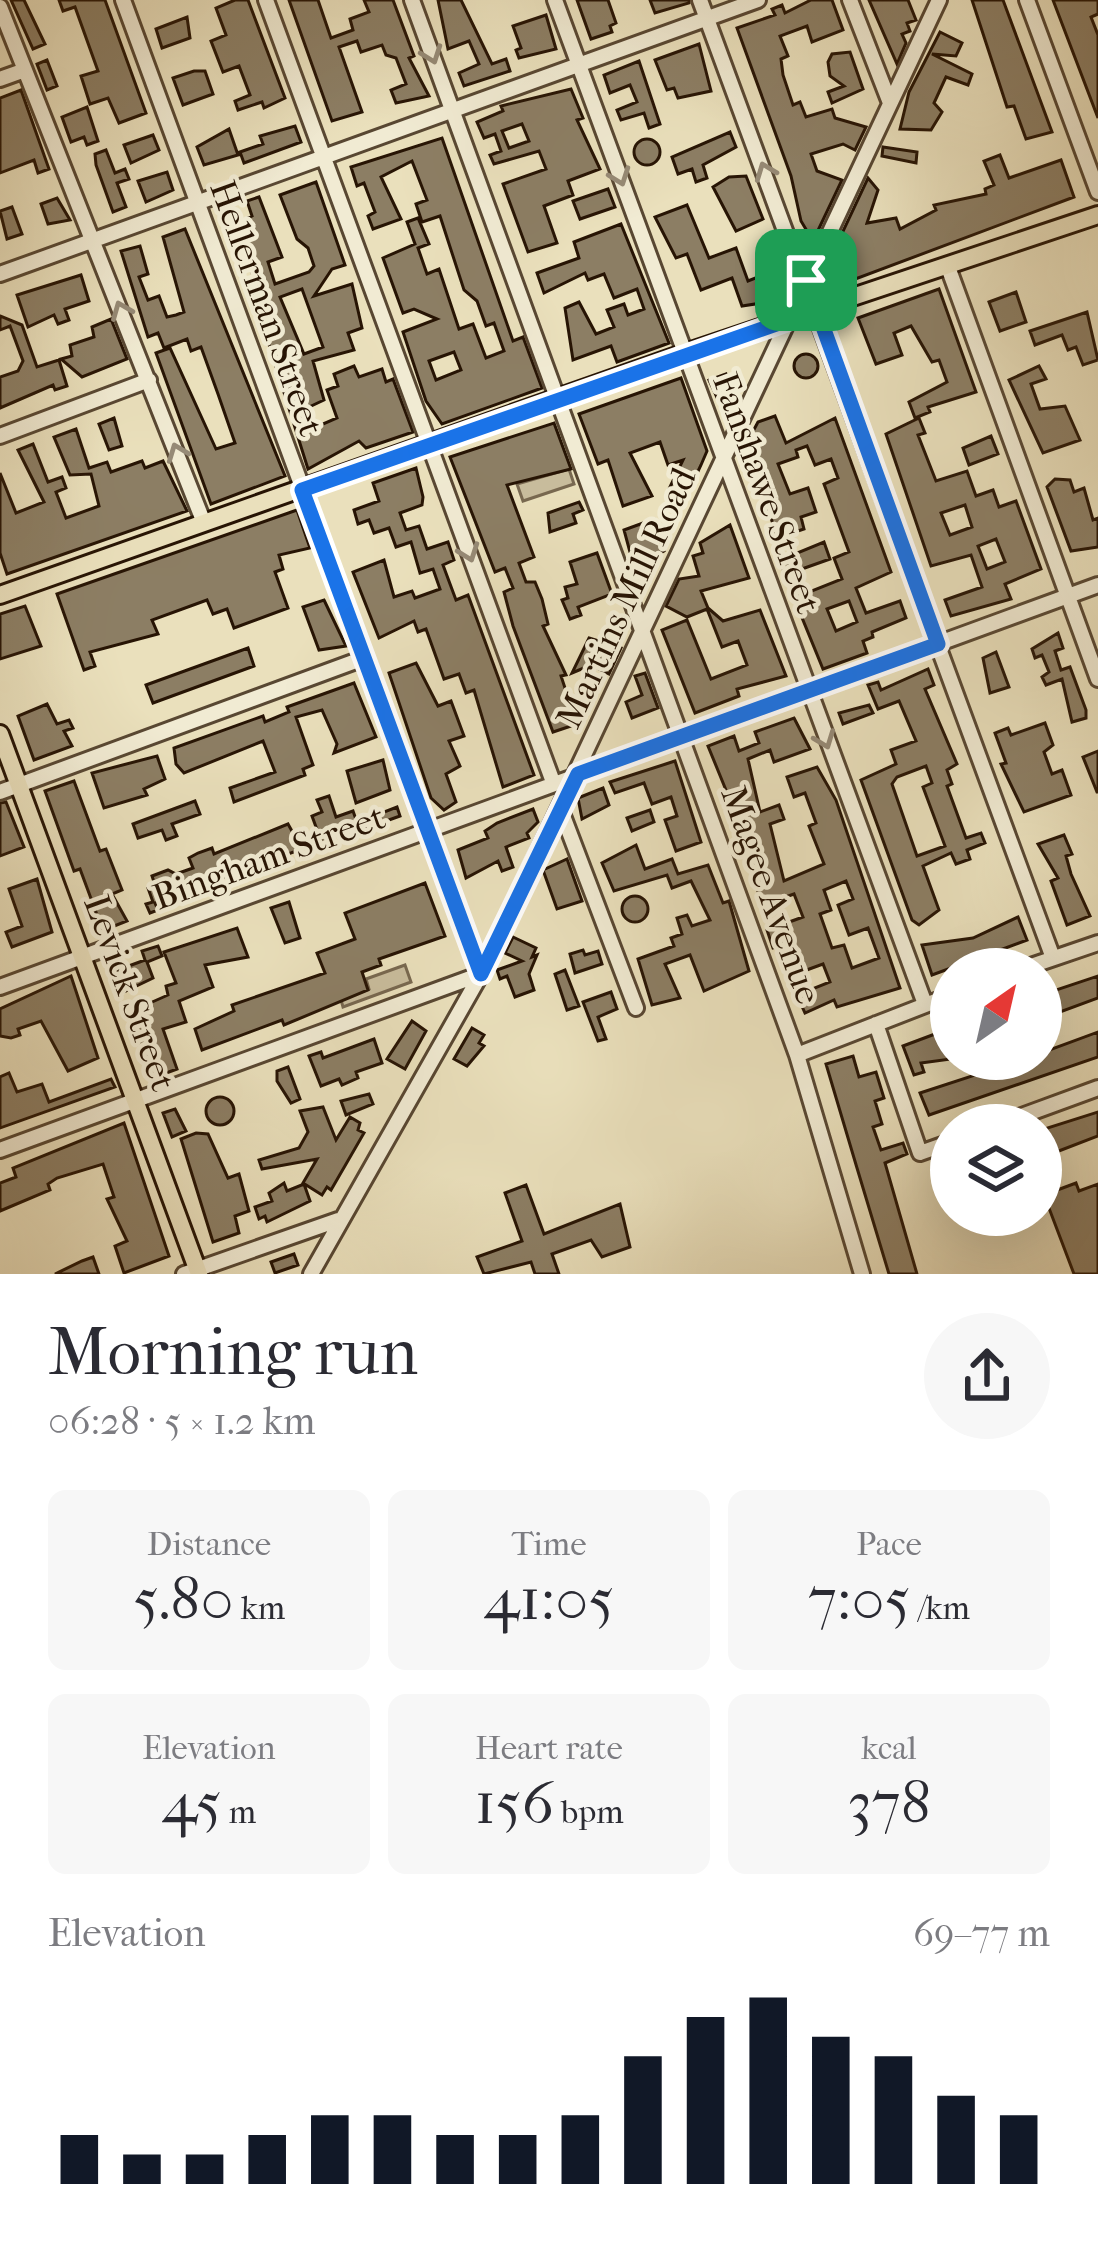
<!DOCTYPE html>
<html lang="en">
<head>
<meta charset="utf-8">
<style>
	body { margin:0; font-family:"IM FELL French Canon",serif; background:#f7f7f7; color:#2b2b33; height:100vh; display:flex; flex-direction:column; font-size:45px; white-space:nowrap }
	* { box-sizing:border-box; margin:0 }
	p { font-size:39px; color:#7c7c81 }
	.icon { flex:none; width:66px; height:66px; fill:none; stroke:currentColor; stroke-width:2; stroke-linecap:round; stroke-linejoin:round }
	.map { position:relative; height:1274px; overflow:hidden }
	.side { display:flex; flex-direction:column; background:#fff; flex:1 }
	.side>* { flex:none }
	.needle { width:78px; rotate:34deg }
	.controls { position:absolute; left:930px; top:948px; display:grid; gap:24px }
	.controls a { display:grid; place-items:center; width:132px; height:132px; border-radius:50%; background:#fff; box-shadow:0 12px 48px #0002; font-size:60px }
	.pin { position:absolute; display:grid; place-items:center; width:102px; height:102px; color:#fff; margin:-51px; border-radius:24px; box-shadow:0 6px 18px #0006 }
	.round { display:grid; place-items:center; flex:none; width:126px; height:126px; border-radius:63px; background:#f7f7f7 }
	.head { display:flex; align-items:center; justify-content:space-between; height:204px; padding:0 48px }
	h1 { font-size:66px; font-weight:600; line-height:90px }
	.figures { display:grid; grid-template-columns:repeat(3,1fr); gap:18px; height:204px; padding:12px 48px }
	.figures div { display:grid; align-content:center; border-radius:18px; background:#f7f7f7; text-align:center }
	.figures b { font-size:60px; font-weight:600 }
	.figures small { font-size:33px; font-weight:400 }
	.figures p { font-size:33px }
	.chart { height:336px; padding:24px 48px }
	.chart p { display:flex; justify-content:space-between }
	.chart svg { width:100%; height:216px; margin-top:12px; stroke:#111827; stroke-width:6 }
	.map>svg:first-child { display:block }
</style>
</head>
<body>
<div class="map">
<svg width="1098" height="1274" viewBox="0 0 1098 1274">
	<rect width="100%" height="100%" fill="#eae0bc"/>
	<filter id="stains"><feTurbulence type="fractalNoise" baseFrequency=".00167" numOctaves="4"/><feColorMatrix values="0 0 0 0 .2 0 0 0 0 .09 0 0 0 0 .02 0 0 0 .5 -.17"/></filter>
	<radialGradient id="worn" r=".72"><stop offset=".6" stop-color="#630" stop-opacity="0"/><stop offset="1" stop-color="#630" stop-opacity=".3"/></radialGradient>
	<!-- green -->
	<path fill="#c9bd9d" stroke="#786850" stroke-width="3" d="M569,469L574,484L523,501L517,484Z
		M405,965L411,982L343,1007L341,1000L369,989L366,979Z"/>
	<!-- building -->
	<path fill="#8c7e64" stroke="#271404" stroke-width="3" fill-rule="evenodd" d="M11,0H24L45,44L33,49Z
		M59,0H105L146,113L119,123L108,98L90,104L81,76L98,71L75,7L63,11Z
		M235,0H248L285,98L264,108L262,102L238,110L235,101L250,95L239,66L223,72L211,41L226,35L216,8Z
		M289,0H318L331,38L353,30L350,19L369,12L364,0H393L414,56L409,58L429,96L396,103L391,90L406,84L396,58L386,55L382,45L361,52L357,41L339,47L362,112L332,121Z
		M438,0H461L492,64L506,59L510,71L464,86L459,73L479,64L469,41L448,49Z
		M577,0H608L616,23L610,26L612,32L591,39Z
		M650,0H689V3L655,13Z
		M811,0H832L843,30L812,42L807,26L780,36L788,56L781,59L783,75L793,105L800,102L806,117L832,109L835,118L866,127L855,150L843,144L811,154L817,171L842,180L813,241L801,221L791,176L737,28L775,15L772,9L782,5L785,13Z
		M869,0H908L916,20L907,23L910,31L902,34L906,43L897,64Z
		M972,0H1003L1052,132L1026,139L1014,106L1007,107Z
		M1053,0H1098V14L1091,17L1098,35V118Z
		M546,15L556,49L519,58L516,50L521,48L513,26Z
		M187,17L190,38L162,48L156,29Z
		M940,32L962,43L956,56L932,54L972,74L968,85L946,77L934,103L942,112L931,130L900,129L909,92Z
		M699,44L711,91L678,98L674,88L667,90L655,60Z
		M850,52L863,89L832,103L828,92L844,86L830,76L828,62L832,54Z
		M47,60L57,86L47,90L37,64Z
		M639,61L660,124L649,128L644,113L621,120L617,110L637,102L630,85L610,93L604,75Z
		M194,71H205L213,94L183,105L173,78Z
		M571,89L583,118L577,120L600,169L568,181L573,195L544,206L557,243L528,252L503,184L546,169L539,151L494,164L490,155L501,151L495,134L484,138L477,122L503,111L501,106ZM522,124L529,141L509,148L502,131Z
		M21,90L49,169L38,173L34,160L0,173V98Z
		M87,107L98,141L87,145L84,137L71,142L62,117Z
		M295,126L301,142L244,163L240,152L263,144L260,136Z
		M229,129L238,155L204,165L197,147Z
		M730,132L736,147L703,165L707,178L696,182L692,169L678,174L672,157Z
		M153,135L159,150L131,163L124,145Z
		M442,138L513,341L523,337L542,388L442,424L426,401L403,332L437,319L414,309L403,313L383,258L415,244L407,222L418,218L429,244L418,248L427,274L439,269L459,329L473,324L486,358L504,351L494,323L486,326L477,301L464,290L440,216L422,222L416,204L427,200L412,161L381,177L401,219L373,229L368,216L375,212L364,183L357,186L351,167ZM454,352L461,370L436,380L429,361Z
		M634 152a13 13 0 1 1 26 0a13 13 0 1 1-26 0Z
		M883,147L917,152L916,163L882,156Z
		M106,150L115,173L125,169L129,179L117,183L126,207L113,212L96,165L95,154Z
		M1000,155L1009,178L1061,160L1074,197L826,290L822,276L868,178L878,190L867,223L896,218L900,229L936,210L934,205L986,194L985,189L994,185L984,161Z
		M167,172L173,190L146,202L138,181Z
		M746,176L763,219L736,231L713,187L729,177Z
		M316,182L345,265L332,269L314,296L352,284L362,328L348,333L354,350L313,361L324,400L307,408L314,428L337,418L327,390L338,386L334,374L354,366L359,377L382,369L386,382L393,379L413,432L366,448L359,441L308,469L250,284L253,276L237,223L252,216L247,201L259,197L282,257L268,262L275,284L309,272L314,266L308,248L297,239L280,195ZM302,289L323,347L304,354L280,297Z
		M608,189L615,207L580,219L573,201Z
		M57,198L70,220L48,224L41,204Z
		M687,205L709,258L736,248L748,281L781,268L788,286L781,300L742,306L732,278L701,290L687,254L676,258L655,217Z
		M12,207L22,234L7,239L0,211Z
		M621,224L669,343L617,362L611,346L573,360L565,308L579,302L596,334L614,327L607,310L624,304L628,315L644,309L637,289L614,298L604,274L588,280L585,273L544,293L537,273L579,258L574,242Z
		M185,229L285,476L211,504L156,353L170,348L216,449L235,443L218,394L201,347L191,351L187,339L164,348L158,333L148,337L121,251L140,246L148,274L139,277L148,300L159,296L167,317L176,315L184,312L163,237Z
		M81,275L89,301L65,309L69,320L58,324L54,315L28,327L17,295Z
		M939,289L976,392L928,407L930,412L915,418L909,402L947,382L939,360L932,362L911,326L894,333L902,355L876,364L858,318Z
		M1016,292L1026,322L1000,331L989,302Z
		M1087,312L1098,360L1083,365L1076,347L1068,350L1062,335L1035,345L1030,331Z
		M0,316L22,325L37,367L59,360L67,386L55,390L53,385L0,408V377L18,371L23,361L10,326L0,330Z
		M111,319L127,359L82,377L61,359L72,356L70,345L94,337L92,327Z
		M794 366a12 12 0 1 1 24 0a12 12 0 1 1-24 0Z
		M1039,366L1046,379L1031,384L1040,409L1065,406L1080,440L1043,453L1009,380Z
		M726,374L734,397L719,402L709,380Z
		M681,378L707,451L701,465L685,499L669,489L683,460L668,465L660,442L630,453L652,496L623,506L608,460L598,464L579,414Z
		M775,416L786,443L835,418L891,572L856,588L866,613L900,601L906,618L872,632L873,637L863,641L867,653L823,669L794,598L842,579L834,558L849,552L824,484L838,478L831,459L815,465L807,446L796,450L798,457L778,464L790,494L808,488L816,512L801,517L804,529L777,538L753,457L745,461L742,452L758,422ZM849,601L857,622L836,631L827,609Z
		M114,418L122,446L109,450L99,424Z
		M919,418L925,433L918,435L936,481L967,471L976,496L993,490L999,507L1016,501L1041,569L1005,584L1011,599L951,616L945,600L982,587L971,555L931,566L886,434ZM965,505L972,527L950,535L941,513ZM996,539L1005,562L987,569L978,546Z
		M554,423L571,469L507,485L534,557L519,563L526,582H535L542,599L548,624L543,626L566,675L561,676L577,724L553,732L513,626L504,592L513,588L505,568L495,572L450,457Z
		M76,429L89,468L107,462L111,472L142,461L145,468L163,461L187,511L7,574L0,553V473L16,513L44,502L18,450L33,444L48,482L62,477L66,488L56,492L66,518L99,506L91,474L70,475L54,437Z
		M991,436L998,454L969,465L963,448Z
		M416,468L423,497L422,505L400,513L406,530L419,526L427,549L448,542L454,560L443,565L456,600L468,595L534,775L503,787L474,690L466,693L459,674L444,679L426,629L418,632L414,621L379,638L353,572L384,560L394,597L412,591L415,598L440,589L433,569L420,573L411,542L396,547L389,528L374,533L369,520L358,524L354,510L379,501L373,483Z
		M1055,479L1070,480L1074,492L1084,488L1093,520L1098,518V547L1071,551L1047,487Z
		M579,502L583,510L573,514L576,523L550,532L548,513Z
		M297,510L310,548L279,555L283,569L275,572L288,608L234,628L227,609L213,614L207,600L152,620L158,634L90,652L95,666L84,670L57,594Z
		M654,519L664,551L634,567L624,530Z
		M730,525L749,578L701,591L708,608L723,621L760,610L786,676L737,689L739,696L695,713L662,630L687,620L711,679L747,665L738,641L722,647L707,609L687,617L666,606L679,579L699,576L693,556L703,553L700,543Z
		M824,542L830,559L785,575L780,560Z
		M597,553L612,594L578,607L581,615L570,619L562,600L568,598L565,587L577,584L570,562Z
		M324,600L346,646L319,650L303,607Z
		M25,606L41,646L0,659V614Z
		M1058,633L1063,648L1055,651L1061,670L1070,667L1086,710V718L1072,722L1062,679L1046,685L1042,677L1049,672L1042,655L1035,658L1032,649Z
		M589,638L621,648L609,674L591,665L572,673Z
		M248,648L254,666L153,703L146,685Z
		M996,652L1009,687L990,693L983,658Z
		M416,663L438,706L451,701L464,736L449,741L460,766L446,774L456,802L444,810L431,798L389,673Z
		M928,669L934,685L925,689L957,764L947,770L952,784L947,786L966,838L981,833L985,843L967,850L970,859L956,864L951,853L923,866L939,910L919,925L912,920L861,780L896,764L891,750L916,741L899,701L878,709L868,685L878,682L881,690ZM926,766L932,783L923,787L945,846L917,856L892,784L897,777Z
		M645,673L658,708L632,718L626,702L642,695L635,676Z
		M354,683L376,737L334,753L337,744L322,710L296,717L313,765L303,769L305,775L234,802L230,788L275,772L263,741L184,773L176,764L174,748L263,716L265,722L289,712L287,707Z
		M47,704L57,724L69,720L73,728L64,731L72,746L34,760L18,716Z
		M869,705L873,713L843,724L839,713Z
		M794,718L810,749L774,762L770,750L748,759L760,812L779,805L784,819L770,824L784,881L824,864L809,826L816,823L805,793L794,797L787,777L817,767L836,800L900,988L837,1007L834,1000L805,1013L797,995L830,982L823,964L793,975L780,946L773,948L767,930L803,917L794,894L763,905L739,839L754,834L746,814L729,818L723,803L730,800L708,746L734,736L739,751L759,743L755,732ZM846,881L853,899L838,905L849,935L868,928L879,958L852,968L844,945L832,948L820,914L831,910L824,890Z
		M1045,723L1053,745L1044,752L1052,774L1062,770L1071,795L1024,812L1001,764L1006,763L995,733L1008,728L1011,735Z
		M1098,751V792H1097L1083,757Z
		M157,756L165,779L144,789L147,795L104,808L92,773Z
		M383,760L390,790L356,803L347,771Z
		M675,761L701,842L676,851L665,820L677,816L671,797L652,804L644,783L615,793L610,782Z
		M74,781L100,851L106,849L122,890L112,894L127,921L99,932L89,914L96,912L80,869L74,871L45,791Z
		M603,788L609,805L582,819L578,798Z
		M329,796L336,817L353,811L358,825L330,835L332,842L323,846L312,816L322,812L317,800Z
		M195,801L200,814L172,824L177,836L166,840L162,830L138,838L133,824Z
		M6,802L24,847L0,856V803Z
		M397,807L400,816L361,830L358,822Z
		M533,809L538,822L527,833L529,838L506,847L513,867L502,871L498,861L466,878L458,850L488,838L485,831L497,823Z
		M650,810L654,822L632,831L627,818Z
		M288,824L302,849L208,883L210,888L201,891L200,886L155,903L158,910L150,913L146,904L153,902L148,888L155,885L152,876L168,870L176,874L193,868L189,858L198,853L212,848L214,854Z
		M1064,835L1072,854L1066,856L1071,874L1090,916L1067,925L1051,881L1058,878L1038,844Z
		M636,845L645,869L672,859L678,874L708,865L723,903L729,901L749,971L704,991L690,955L665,964L680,998L652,1005L638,959L674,946L671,938L682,934L677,918L687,915L692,926L710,920L691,881L672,888L667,875L614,891L602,863Z
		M567,859L582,901L557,909L543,870Z
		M37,879L52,932L12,947L6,932L22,926L9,889Z
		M425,883L445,936L379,959L381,965L362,972L368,990L284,1025L282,1020L202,1050L195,1029L234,1011L232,1005L325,973L317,953L355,939L345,913Z
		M622 909a13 13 0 1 1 26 0a13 13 0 1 1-26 0Z
		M289,902L300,938L285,943L271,908Z
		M1018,917L1027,940L932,975L922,945L973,938Z
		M237,928L248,957L205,965L213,987L179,1001L186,1022L163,1029L177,1069L150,1079L130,1018L132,1011L168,995L166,986L176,983L164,952Z
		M513,937L536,948L532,957L537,955L529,974L534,990L515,997L507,976L500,979L497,970L522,961L505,953Z
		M158,946L162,956L147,962L153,978L122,993L115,971L145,960L142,951Z
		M583,950L585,955L598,951L602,964L575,973L570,954Z
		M565,970L579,1006L567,1010L555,974Z
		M71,976L98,1058L68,1071L41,1021L18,1029L20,1035L11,1038L0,1036V1009Z
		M1098,976V998L1041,1019V995Z
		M611,992L617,1009L598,1017L606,1039L598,1041L583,1002Z
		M412,1021L426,1031L405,1069L387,1059Z
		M472,1028L484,1035L479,1043L484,1046L467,1066L454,1059Z
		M951,1028V1059L921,1063L924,1072L914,1075L903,1046Z
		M1098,1032V1057L929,1115L920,1093L1024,1059H1041V1053Z
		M374,1039L382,1063L356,1072L358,1078L342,1085L339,1079L321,1086L309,1056L321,1052L323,1058Z
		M853,1056L859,1077L876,1072L884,1098L875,1101L882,1124L873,1127L881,1150L903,1143L907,1154L885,1163L917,1274H889L857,1168L826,1064Z
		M288,1067L300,1099L291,1103L277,1081V1071Z
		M9,1073L17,1092L42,1084L49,1102L111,1079L115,1087L0,1128V1077Z
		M369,1094L373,1104L346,1115L341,1101Z
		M206 1111a14 14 0 1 1 28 0a14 14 0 1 1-28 0Z
		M323,1107L336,1140L350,1117L360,1123L358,1130L364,1133L331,1190L327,1187L322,1195L303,1183L317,1159L262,1169L259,1160L299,1148L308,1132L300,1111Z
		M175,1109L186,1131L172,1137L163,1113Z
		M1098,1112V1136L1051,1154L1053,1160L1041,1164V1130Z
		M124,1123L169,1256L124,1273L115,1246L127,1241L107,1199L114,1197L103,1164L57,1178L48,1184L50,1190L0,1211V1183L16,1177L13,1168Z
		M196,1133L208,1134L228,1178L239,1174L249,1211L235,1216L239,1233L213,1242L181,1139Z
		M284,1183L287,1191L304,1184L310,1201L267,1222L265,1216L259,1219L255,1207L272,1201L269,1193Z
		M1076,1183L1079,1191L1098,1184V1274H1074L1044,1195Z
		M526,1185L544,1234L620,1204L630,1247L602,1257L591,1240L552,1254L559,1274H535L531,1262L484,1274L477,1257L522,1241L505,1193Z
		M294,1254L298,1265L275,1273L271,1262Z
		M93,1257L99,1274H55L82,1261Z"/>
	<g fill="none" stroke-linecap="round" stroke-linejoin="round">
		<defs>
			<path id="minor" d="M266,0L553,782
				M412,0L797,1055L862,1274
				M555,0L925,1004
				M700,0L1053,958
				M850,0L890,103
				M1027,0L1098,192
				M0,7L204,523
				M0,79L25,70
				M948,267L1098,679
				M0,274L758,0
				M0,436L149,380
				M0,792L364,658
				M560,808L636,1008
				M1022,969L1098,943
				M0,987L1098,585
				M876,1024L920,1153L951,1142
				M797,1055L951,995
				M997,1125L1098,1088
				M0,1150L481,974L123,0
				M184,1274L338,1220
				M311,1274L481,974L939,0"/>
			<path id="major" d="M0,595L685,353L1098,215
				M0,734L199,1274"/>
		</defs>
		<!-- minor casing -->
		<use href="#minor" stroke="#584732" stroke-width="20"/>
		<!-- major casing -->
		<use href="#major" stroke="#271404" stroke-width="22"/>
		<!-- minor -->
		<use href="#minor" stroke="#f1ebd3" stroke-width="14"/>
		<!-- major -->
		<use href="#major" stroke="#eae0bc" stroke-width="16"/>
	</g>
	<!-- one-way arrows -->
	<defs><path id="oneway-chevron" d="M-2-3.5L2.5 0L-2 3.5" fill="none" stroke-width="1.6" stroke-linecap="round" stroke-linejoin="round" transform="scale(3)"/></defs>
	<g stroke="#968a76">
		<use href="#oneway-chevron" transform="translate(432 55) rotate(70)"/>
		<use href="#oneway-chevron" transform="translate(765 171) rotate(-111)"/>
		<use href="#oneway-chevron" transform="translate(620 177) rotate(70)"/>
		<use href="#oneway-chevron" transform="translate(121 310) rotate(-112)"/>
		<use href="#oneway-chevron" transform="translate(177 452) rotate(-111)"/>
		<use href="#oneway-chevron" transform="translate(469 553) rotate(70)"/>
		<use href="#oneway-chevron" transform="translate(825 740) rotate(69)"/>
	</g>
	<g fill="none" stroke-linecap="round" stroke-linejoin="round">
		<defs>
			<path id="route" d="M806,280L938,644L578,774L481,974L302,490L788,320Z"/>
		</defs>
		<!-- route casing -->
		<use href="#route" stroke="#fff" stroke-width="24"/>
		<!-- route -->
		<use href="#route" stroke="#1a73e8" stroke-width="15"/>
	</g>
	<g text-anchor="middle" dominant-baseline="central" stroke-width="9" stroke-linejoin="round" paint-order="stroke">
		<!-- street labels -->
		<g font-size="36" fill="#271404" stroke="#f1ebd3">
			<text transform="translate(267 308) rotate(70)">Hellerman Street</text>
			<text transform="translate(767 493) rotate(70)">Fanshawe Street</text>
			<text transform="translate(626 598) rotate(-65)">Martins Mill Road</text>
			<text transform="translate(269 857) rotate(-20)">Bingham Street</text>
			<text transform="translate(771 895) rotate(70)">Magee Avenue</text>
			<text transform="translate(130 993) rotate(70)">Levick Street</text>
		</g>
	</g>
	<rect width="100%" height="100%" filter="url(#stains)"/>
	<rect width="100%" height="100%" fill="url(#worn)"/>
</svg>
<div class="controls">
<a><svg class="needle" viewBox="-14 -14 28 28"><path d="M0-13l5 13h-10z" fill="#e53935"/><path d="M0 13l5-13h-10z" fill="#7c7c81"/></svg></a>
<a><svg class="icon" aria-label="layers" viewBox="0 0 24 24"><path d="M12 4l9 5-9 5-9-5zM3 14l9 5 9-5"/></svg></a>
</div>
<div class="pin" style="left:806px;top:280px;background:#1e9e55"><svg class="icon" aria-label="arrive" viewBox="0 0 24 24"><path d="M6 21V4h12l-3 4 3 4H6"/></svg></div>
</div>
<section class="side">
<div class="head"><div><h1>Morning run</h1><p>06:28 · 5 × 1.2 km</p></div><a class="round"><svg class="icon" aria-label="share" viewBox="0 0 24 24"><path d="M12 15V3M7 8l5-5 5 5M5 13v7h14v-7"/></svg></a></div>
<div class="figures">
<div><p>Distance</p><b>5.80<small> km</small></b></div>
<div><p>Time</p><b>41:05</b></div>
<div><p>Pace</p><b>7:05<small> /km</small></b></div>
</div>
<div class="figures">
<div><p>Elevation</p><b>45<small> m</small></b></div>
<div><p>Heart rate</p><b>156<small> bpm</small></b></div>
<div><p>kcal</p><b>378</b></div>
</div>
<div class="chart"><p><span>Elevation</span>69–77 m</p>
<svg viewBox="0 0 160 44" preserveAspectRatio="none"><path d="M5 44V34M15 44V38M25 44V38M35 44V34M45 44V30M55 44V30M65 44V34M75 44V34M85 44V30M95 44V18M105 44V10M115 44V6M125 44V14M135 44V18M145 44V26M155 44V30"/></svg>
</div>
</section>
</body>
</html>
